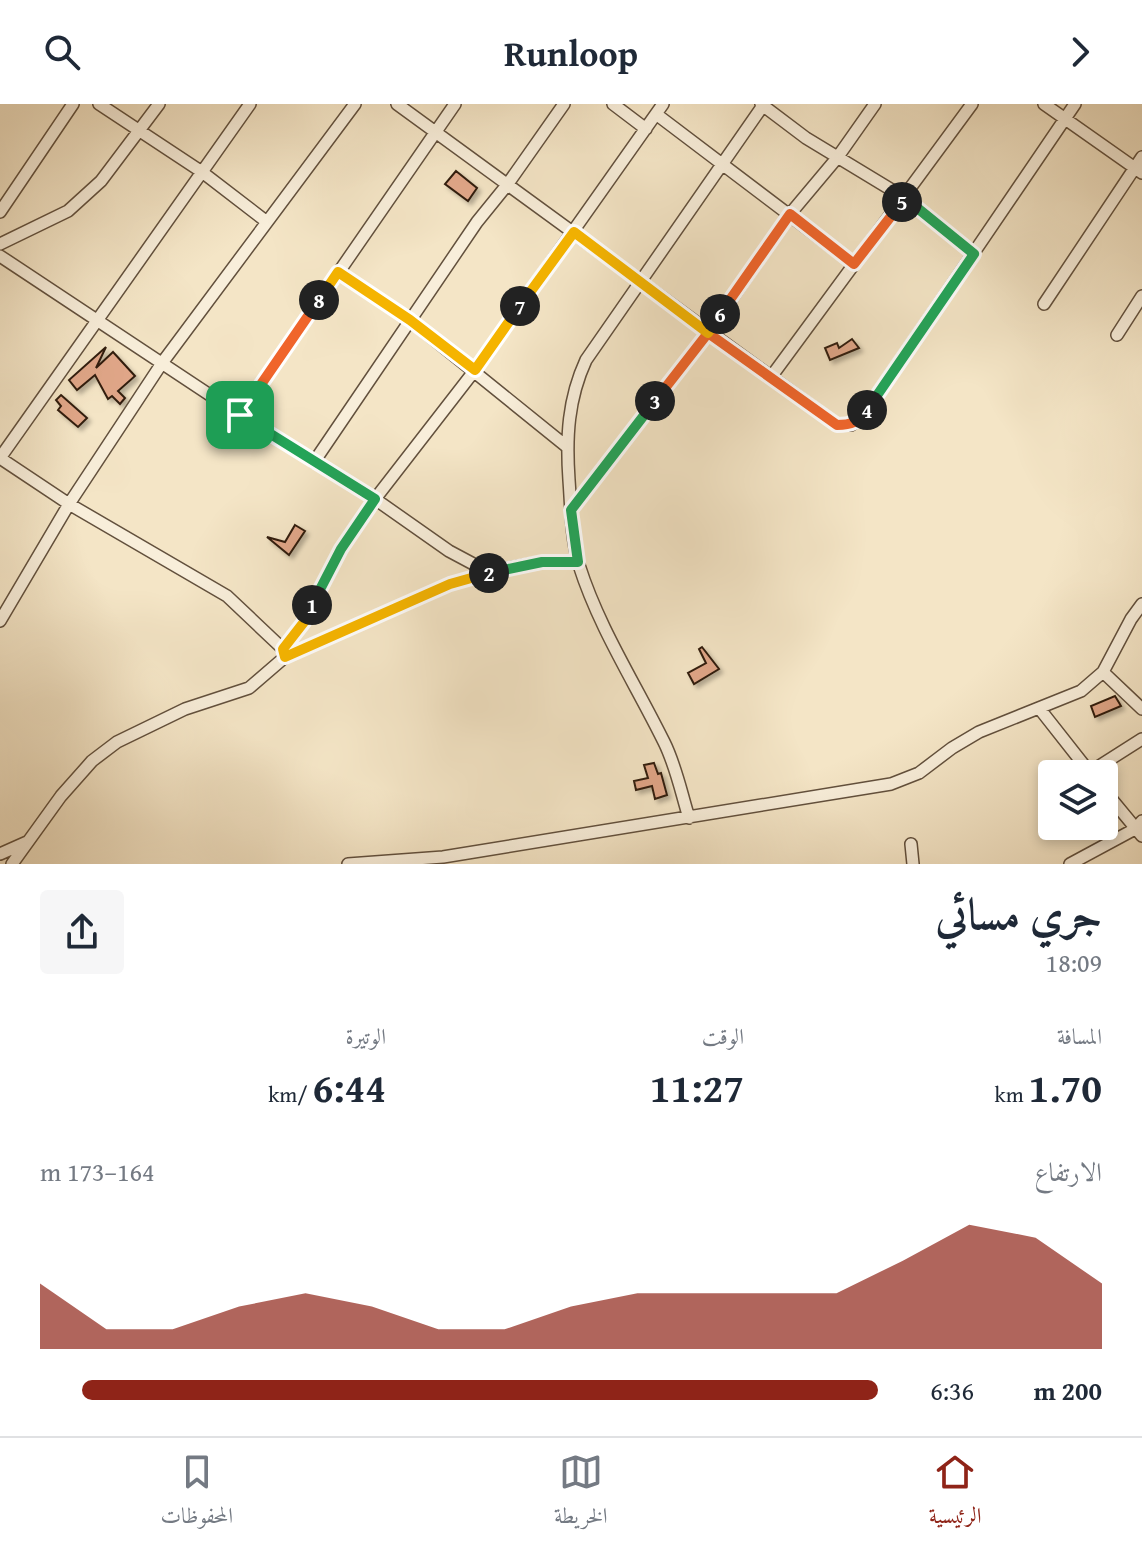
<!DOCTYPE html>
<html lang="ar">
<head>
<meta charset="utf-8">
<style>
	body { margin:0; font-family:"Gentium Book Plus",Amiri,serif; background:#f6f6f7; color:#1f2937; direction:rtl; height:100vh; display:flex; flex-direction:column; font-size:30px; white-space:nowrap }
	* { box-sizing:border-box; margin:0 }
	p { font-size:26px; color:#747a83 }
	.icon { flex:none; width:44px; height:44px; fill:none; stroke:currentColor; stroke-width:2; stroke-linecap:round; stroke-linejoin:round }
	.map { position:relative; height:760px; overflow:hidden; direction:ltr }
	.sheet { display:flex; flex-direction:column; background:#fff; flex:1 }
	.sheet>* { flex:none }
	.controls { position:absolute; left:1038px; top:656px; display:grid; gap:16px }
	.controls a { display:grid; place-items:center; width:80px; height:80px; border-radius:8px; background:#fff; box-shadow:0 4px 12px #0003; font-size:40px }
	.pin { position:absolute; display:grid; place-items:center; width:68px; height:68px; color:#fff; margin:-34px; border-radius:16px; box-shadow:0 4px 12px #0006 }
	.km { position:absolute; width:40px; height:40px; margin:-20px; border-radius:50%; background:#222; color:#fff; font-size:22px; line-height:40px; text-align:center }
	.round { display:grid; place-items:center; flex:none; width:84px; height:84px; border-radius:8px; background:#f6f6f7 }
	.overview { display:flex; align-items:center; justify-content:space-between; height:136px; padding:0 40px }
	h1 { font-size:44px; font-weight:700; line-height:60px }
	.stats { display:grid; grid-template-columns:repeat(3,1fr); gap:12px; height:136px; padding:8px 40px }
	.stats div { display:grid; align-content:center }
	.stats b { font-size:40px; font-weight:700 }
	.stats small { font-size:22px; font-weight:400 }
	.stats p { font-size:22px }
	.chart { height:224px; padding:16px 40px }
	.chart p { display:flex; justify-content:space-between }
	.chart svg { width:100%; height:144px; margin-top:8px; fill:#8f2418; opacity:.7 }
	ul { padding:0 40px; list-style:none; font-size:26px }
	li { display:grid; grid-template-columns:128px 96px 1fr; align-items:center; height:60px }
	li i { height:20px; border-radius:10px; background:#8f2418 }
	header { display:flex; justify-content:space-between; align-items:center; height:104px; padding:0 40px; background:#fff; font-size:36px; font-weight:700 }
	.menu { display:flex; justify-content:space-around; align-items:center; height:112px; border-top:2px solid #e0e1e3; background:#fff; font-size:22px; color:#747a83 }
	.menu a { display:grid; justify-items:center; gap:4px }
	.menu .selected { color:#8f2418 }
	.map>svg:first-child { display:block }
</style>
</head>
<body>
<header><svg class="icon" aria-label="forward" viewBox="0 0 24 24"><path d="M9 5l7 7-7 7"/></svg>Runloop<svg class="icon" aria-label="search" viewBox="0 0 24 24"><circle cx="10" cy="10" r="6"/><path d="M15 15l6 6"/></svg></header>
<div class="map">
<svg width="1142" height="760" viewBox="0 0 1142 760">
	<defs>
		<filter id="shadow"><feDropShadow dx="3.5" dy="3.5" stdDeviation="2" flood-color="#0004"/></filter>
	</defs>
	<rect width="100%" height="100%" fill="#f4e5c6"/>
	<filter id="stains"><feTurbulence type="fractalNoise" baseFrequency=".0025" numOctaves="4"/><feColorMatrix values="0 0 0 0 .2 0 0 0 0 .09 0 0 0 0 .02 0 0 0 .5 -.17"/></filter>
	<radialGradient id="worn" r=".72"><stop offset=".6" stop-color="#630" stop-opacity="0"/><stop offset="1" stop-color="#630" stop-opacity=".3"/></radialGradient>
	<!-- building -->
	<path fill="#e0a688" stroke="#311f0f" stroke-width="2" filter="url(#shadow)" d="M456,67L477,84L468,97L445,80Z
		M852,235L859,244L830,256L825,244L837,239L839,244Z
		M106,243L96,264L113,248L135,272L118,287L125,294L120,300L112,292L108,295L95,271L77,286L69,276Z
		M61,291L87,314L78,323L58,306L61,302L56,296Z
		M295,421L305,427L289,451L267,433L285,438Z
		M702,543L719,565L694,580L688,569L706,559L699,545Z
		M1115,592L1121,602L1095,613L1091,602Z
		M654,659L658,670L661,669L667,691L655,695L652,682L636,686L634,677L648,674L644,661Z"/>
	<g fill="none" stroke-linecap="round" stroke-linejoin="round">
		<defs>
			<path id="minor" d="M99,0L202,68L267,118
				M397,0L837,321H851L862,313L1075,0
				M613,0L646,25
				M761,0L806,34L905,94L974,150
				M1044,0L1142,69
				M656,10L854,160
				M0,108L73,0
				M0,140L68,107L101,77L159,0
				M0,152L240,311L375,395L449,447L479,463L494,467
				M338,168L410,216L566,342
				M1044,200L1142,53
				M1117,231L1142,192
				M771,273L972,0
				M240,311L455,0
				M0,354L250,0
				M0,354L69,400L227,492L283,545L285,552
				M314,358L477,118L507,81L564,0
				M571,406L708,229L790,110L837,54L875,0
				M0,517L69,400L162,259L355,0
				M283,545L304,518L341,445L375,395L475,266L663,0
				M1103,568L1142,605
				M1039,604L1091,670
				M1090,668L1142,635
				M1104,686L1142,732
				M689,714C681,688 676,662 664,638C635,579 599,524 579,461C571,434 571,403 569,376C566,333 568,295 586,256L764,0
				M911,740L913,760
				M0,750L27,738
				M12,760L61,692L92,657L117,638L185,605L249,584L285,553L450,480L494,467L542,458H578
				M348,760L443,753L891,680L919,669L952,644L979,628L1081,587L1103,568L1131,515L1142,500
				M1070,760L1135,725L1142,717"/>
		</defs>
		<!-- minor casing -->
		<use href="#minor" stroke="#62503d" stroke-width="14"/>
		<!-- minor -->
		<use href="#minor" stroke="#f8eeda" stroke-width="11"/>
	</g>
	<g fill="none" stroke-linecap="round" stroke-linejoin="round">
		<defs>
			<path id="split-1" d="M240,311L375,395L341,445L312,501"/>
			<path id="split-2" d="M312,501L304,518L283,545L285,553L450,480L489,469"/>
			<path id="split-3" d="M489,469L542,458H578L571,406L655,297"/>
			<path id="split-4" d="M655,297L708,229L837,321C851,321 859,318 867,306"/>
			<path id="split-5" d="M867,306L974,150L905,94L902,98"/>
			<path id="split-6" d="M720,210L790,110L854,160L902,98"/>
			<path id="split-7" d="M520,202L574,128L708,229L720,210"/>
			<path id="split-8" d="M319,196L338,168L410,216L475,266L520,202"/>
			<path id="split-9" d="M240,311L319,196"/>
		</defs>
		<!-- split-1 casing -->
		<use href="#split-1" stroke="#fff" stroke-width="16"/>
		<!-- split-2 casing -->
		<use href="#split-2" stroke="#fff" stroke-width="16"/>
		<!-- split-3 casing -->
		<use href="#split-3" stroke="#fff" stroke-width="16"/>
		<!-- split-4 casing -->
		<use href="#split-4" stroke="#fff" stroke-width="16"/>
		<!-- split-5 casing -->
		<use href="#split-5" stroke="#fff" stroke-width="16"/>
		<!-- split-6 casing -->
		<use href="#split-6" stroke="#fff" stroke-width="16"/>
		<!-- split-7 casing -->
		<use href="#split-7" stroke="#fff" stroke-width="16"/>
		<!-- split-8 casing -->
		<use href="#split-8" stroke="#fff" stroke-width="16"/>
		<!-- split-9 casing -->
		<use href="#split-9" stroke="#fff" stroke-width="16"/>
		<!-- split-1 -->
		<use href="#split-1" stroke="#22a559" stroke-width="10"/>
		<!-- split-2 -->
		<use href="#split-2" stroke="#f5b400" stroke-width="10"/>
		<!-- split-3 -->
		<use href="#split-3" stroke="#22a559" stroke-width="10"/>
		<!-- split-4 -->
		<use href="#split-4" stroke="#f0652b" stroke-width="10"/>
		<!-- split-5 -->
		<use href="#split-5" stroke="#22a559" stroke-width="10"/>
		<!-- split-6 -->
		<use href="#split-6" stroke="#f0652b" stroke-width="10"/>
		<!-- split-7 -->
		<use href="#split-7" stroke="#f5b400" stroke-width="10"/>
		<!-- split-8 -->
		<use href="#split-8" stroke="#f5b400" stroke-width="10"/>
		<!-- split-9 -->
		<use href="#split-9" stroke="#f0652b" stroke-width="10"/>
	</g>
	<rect width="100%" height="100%" filter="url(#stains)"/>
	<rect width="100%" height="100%" fill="url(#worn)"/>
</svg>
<div class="controls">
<a><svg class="icon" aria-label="layers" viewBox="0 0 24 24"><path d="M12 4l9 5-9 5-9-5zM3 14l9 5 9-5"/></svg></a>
</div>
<div class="pin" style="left:240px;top:311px;background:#1e9e55"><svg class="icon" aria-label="arrive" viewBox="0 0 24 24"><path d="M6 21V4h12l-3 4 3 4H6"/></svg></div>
<b class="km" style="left:312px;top:501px">1</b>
<b class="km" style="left:489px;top:469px">2</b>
<b class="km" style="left:655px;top:297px">3</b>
<b class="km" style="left:867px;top:306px">4</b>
<b class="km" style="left:902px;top:98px">5</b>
<b class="km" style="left:720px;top:210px">6</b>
<b class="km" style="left:520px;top:202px">7</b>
<b class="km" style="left:319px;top:196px">8</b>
</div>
<section class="sheet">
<div class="overview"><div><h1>جري مسائي</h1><p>18:09</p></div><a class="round"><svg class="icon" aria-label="share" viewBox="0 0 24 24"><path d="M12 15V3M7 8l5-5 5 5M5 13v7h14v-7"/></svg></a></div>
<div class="stats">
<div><p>المسافة</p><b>1.70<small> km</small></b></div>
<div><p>الوقت</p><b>11:27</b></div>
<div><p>الوتيرة</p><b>6:44<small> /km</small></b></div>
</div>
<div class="chart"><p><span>الارتفاع</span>164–173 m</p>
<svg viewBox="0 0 160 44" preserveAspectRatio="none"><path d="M0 44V24L10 38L20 38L30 31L40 27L50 31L60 38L70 38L80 31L90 27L100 27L110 27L120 27L130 17L140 6L150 10L160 24V44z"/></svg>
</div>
<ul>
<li><b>200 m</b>6:36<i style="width:95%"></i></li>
</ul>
</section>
<nav class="menu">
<a class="selected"><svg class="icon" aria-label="home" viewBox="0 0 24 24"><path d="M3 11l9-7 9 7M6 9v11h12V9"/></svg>الرئيسية</a>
<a><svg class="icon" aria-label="map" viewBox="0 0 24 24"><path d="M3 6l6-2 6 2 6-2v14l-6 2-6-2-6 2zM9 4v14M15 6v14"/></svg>الخريطة</a>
<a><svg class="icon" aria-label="saved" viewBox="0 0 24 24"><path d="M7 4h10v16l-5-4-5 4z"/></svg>المحفوظات</a>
</nav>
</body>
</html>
